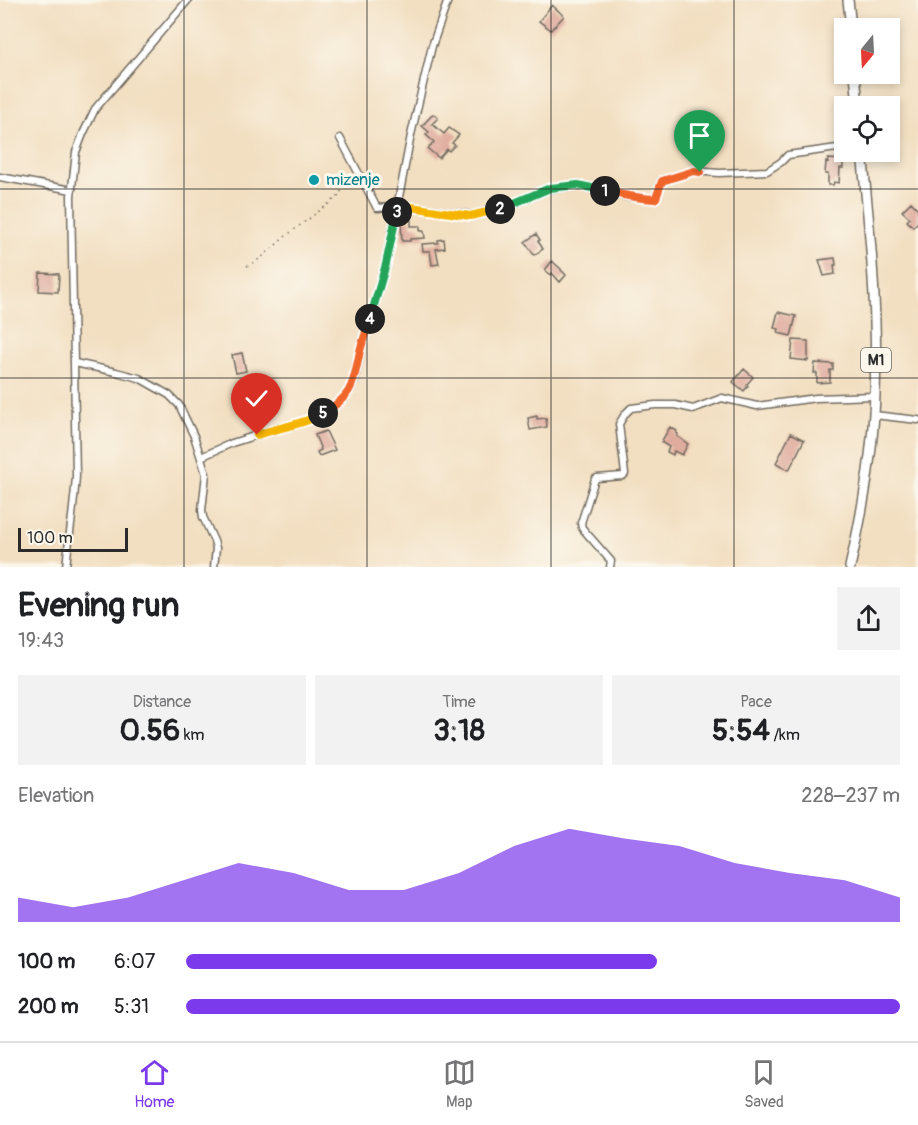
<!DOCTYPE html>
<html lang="en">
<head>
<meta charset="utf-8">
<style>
	body { margin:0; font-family:Pangolin,sans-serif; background:#f2f2f2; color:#202124; height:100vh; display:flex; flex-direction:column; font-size:22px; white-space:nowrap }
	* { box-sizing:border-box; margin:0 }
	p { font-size:20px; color:#757577 }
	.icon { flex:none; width:33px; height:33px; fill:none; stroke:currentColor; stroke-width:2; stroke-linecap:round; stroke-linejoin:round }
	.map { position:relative; height:567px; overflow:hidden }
	.panel { display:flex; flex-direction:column; background:#fff; flex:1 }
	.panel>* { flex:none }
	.needle { width:39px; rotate:198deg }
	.controls { position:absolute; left:834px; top:18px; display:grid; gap:12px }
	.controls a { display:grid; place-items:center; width:66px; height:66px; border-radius:0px; background:#fff; box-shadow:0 3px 9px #0003; font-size:30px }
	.scale { position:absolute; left:18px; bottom:15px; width:110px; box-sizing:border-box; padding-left:6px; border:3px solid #2b2b2b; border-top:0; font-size:16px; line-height:21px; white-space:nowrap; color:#2b2b2b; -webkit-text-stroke:4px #fbf7ec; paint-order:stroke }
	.pin { position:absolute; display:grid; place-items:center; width:51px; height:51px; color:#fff; margin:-62px -26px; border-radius:50% 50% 50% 0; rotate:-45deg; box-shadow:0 0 6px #0007 }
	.pin .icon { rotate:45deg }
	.km { position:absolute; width:30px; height:30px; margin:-15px; border-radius:50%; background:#222; color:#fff; font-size:16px; line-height:30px; text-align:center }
	.round { display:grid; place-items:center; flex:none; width:63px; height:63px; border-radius:0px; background:#f2f2f2 }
	.headline { display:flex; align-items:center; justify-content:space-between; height:102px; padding:0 18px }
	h1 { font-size:33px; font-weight:800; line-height:45px }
	.metrics { display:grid; grid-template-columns:repeat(3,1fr); gap:9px; height:102px; padding:6px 18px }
	.metrics div { display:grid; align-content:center; border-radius:0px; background:#f2f2f2; text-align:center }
	.metrics b { font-size:30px; font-weight:800 }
	.metrics small { font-size:16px; font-weight:400 }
	.metrics p { font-size:16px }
	.chart { height:168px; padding:12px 18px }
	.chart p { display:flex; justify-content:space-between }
	.chart svg { width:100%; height:108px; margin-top:6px; fill:#7c3aed; opacity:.7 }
	ul { padding:0 18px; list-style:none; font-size:20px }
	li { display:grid; grid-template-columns:96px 72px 1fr; align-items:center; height:45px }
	li i { height:15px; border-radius:8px; background:#7c3aed }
	.menu { display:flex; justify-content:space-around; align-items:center; height:84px; border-top:2px solid #e0e0e0; background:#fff; font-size:16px; color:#757577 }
	.menu a { display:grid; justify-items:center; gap:3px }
	.menu .current { color:#7c3aed }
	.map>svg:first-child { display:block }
</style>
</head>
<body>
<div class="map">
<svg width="918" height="567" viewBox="0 0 918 567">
	<rect width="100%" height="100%" fill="#fbf7ec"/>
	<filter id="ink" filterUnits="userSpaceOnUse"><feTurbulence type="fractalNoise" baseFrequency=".0167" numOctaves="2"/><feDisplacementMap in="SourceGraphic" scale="12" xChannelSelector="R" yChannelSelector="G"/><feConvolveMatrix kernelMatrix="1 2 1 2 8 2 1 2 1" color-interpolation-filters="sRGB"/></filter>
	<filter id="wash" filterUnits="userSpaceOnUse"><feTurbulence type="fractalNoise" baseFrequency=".008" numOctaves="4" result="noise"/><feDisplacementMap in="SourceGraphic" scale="24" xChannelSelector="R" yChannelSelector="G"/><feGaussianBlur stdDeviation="1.35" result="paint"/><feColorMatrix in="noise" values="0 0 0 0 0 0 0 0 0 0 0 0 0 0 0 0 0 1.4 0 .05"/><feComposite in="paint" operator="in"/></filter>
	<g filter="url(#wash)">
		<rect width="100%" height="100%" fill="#f2dec0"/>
		<g id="blocks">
			<!-- building -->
			<path fill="#dfab9d" d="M552,5L564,16L551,30L539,21Z
				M433,114L438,118L432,124L444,134L449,128L459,135L452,143L455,145L449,151L447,149L439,158L428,149L434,142L426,135L429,132L422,126Z
				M828,159L843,160V168H840L839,183L834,182L833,185H828V174H825L826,162L828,163Z
				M911,202L918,209V222L913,227L907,221L910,218L902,211Z
				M401,220H411V226H420V231H424L425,238L410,239V241H402Z
				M536,234L540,240L538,241L543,249L534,255L525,242Z
				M444,239L445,248L436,249L439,264L432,265L430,251H423L422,244L438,243V240Z
				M835,258L836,265H834L835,274L824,276L819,260Z
				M552,261L561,269V270L566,275L560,282L552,273L551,275L545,270Z
				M40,273L59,274L58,292L39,291Z
				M778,312L796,316L791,336L778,333L779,329L774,328Z
				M793,340L808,341V361L791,359Z
				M242,353L246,371L236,373L232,355Z
				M815,363L833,364V370H830V382L817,383V373H814Z
				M744,369L753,377L747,384L748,386L744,391L733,382Z
				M537,416V419L546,418L547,427L530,430L528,418Z
				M670,427L677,431L676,433L678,434L677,436L688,444L682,455L674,451L673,455L667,452L669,447L661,442Z
				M326,431L335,450L319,456L317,452L321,450L315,435Z
				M791,433L804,440L789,470L776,463Z"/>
		</g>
	</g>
	<g filter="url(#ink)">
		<use href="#blocks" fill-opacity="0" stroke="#716a5f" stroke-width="1.5"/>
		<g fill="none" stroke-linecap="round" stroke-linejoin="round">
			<defs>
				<path id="minor" d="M340,138L377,208L390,207L398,205L473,215L503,208L545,190L578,185L628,197C637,196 648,201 656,198L661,181L694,171L719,173L767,171L781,162L788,155L844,147
					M0,177L72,190
					M75,363L116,372L139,378L169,395L179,405L194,436L206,474L202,510L203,517L214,541L216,548L214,567
					M874,415L918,420
					M201,457L232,443L279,428L297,424L318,416L333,408L345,397L350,390L355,380L362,347L386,264L411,135L432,46L448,0
					M66,567C69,537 74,506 76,476L71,196L76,152L83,134L95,109L188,0
					M610,567L611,561L582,528L581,523L595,479L597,478L623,476L625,474L619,424L625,414L631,408L655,405H675L693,409L722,398L757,406L816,398L875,396"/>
				<path id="trunk" d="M848,0L851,28
					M855,74L858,106
					M850,567C863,510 873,453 875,394C878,313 870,232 862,152"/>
			</defs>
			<!-- minor casing -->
			<use href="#minor" stroke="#716a5f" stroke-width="9"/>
			<!-- trunk casing -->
			<use href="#trunk" stroke="#716a5f" stroke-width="12"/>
			<!-- path -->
			<path stroke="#716a5f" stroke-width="1.5" stroke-dasharray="1.5 4.5" stroke-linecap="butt" d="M247,266L261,258L286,236L339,196L350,171"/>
			<!-- minor -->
			<use href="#minor" stroke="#fff" stroke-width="6"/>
			<!-- trunk -->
			<use href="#trunk" stroke="#fff" stroke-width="9"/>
		</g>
	</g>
	<g fill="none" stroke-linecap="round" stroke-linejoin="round" filter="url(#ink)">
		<defs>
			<path id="split-1" d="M605,191C621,195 637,198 654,199L656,198L662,181L694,171L700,172"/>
			<path id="split-2" d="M500,209L550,188L578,185L605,191"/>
			<path id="split-3" d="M397,212L398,205L470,216L500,209"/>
			<path id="split-4" d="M370,319L386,264L397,212"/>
			<path id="split-5" d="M323,413C354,396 353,383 360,351C363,340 367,330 370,319"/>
			<path id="split-6" d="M257,435C279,427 303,425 323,413"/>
		</defs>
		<!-- split-1 casing -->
		<use href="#split-1" stroke="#fff" stroke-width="12"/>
		<!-- split-2 casing -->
		<use href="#split-2" stroke="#fff" stroke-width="12"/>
		<!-- split-3 casing -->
		<use href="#split-3" stroke="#fff" stroke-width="12"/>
		<!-- split-4 casing -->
		<use href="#split-4" stroke="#fff" stroke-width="12"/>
		<!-- split-5 casing -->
		<use href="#split-5" stroke="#fff" stroke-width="12"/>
		<!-- split-6 casing -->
		<use href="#split-6" stroke="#fff" stroke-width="12"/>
		<!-- split-1 -->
		<use href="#split-1" stroke="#f0652b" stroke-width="8"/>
		<!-- split-2 -->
		<use href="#split-2" stroke="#22a559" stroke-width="8"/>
		<!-- split-3 -->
		<use href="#split-3" stroke="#f5b400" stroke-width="8"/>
		<!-- split-4 -->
		<use href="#split-4" stroke="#22a559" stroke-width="8"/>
		<!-- split-5 -->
		<use href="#split-5" stroke="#f0652b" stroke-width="8"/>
		<!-- split-6 -->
		<use href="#split-6" stroke="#f5b400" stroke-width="8"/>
	</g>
	<!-- grid -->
	<path fill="none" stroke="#2b2b2b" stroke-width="1.5" stroke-opacity="0.55" d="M184,0V567M367,0V567M551,0V567M734,0V567M0,189H918M0,378H918"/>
	<!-- markers -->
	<circle fill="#0f9aa8" stroke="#fbf7ec" stroke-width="2" cx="314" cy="180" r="6"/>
	<g text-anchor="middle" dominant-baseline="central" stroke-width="6" stroke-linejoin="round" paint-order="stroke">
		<!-- shield labels -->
		<rect fill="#fbf7ec" stroke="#696865" stroke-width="1.5" x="861" y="348" width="30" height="24" rx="4.5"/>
		<g font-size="15" font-weight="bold" fill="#2b2b2b">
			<text x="876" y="360">M1</text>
		</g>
		<!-- culture labels -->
		<g font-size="16" fill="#0d838f" stroke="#fbf7ec" text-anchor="start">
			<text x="326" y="180">mizenje</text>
		</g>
	</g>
</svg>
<div class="controls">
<a><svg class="needle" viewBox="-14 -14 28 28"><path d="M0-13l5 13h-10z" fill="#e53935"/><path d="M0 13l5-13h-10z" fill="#757577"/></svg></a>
<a><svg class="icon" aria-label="locate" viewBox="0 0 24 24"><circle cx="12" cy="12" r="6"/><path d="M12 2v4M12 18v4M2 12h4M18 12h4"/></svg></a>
</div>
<div class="scale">100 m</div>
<div class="pin" style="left:700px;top:172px;background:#1e9e55"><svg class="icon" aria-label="arrive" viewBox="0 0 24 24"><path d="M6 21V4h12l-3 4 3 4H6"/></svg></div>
<div class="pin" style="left:257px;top:435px;background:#d93025"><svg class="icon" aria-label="check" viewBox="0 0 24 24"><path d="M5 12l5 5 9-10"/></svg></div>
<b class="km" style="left:605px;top:191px">1</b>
<b class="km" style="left:500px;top:209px">2</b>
<b class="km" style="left:397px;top:212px">3</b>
<b class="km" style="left:370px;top:319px">4</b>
<b class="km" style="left:323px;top:413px">5</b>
</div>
<section class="panel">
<div class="headline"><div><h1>Evening run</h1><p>19:43</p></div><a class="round"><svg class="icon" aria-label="share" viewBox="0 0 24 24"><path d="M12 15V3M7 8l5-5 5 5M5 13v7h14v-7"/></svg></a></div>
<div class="metrics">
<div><p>Distance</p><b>0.56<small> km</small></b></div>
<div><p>Time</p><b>3:18</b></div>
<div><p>Pace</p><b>5:54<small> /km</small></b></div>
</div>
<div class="chart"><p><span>Elevation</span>228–237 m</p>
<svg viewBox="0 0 160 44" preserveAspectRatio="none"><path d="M0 44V34L10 38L20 34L30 27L40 20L50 24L60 31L70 31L80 24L90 13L100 6L110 10L120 13L130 20L140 24L150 27L160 34V44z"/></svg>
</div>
<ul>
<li><b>100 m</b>6:07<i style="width:66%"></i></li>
<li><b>200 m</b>5:31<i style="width:100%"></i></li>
</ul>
</section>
<nav class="menu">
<a class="current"><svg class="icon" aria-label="home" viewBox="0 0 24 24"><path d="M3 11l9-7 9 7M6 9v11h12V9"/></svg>Home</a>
<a><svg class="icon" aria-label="map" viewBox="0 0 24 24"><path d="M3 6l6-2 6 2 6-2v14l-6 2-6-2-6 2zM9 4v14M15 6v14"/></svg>Map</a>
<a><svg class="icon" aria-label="saved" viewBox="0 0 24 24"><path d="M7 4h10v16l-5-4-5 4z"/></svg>Saved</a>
</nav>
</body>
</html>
